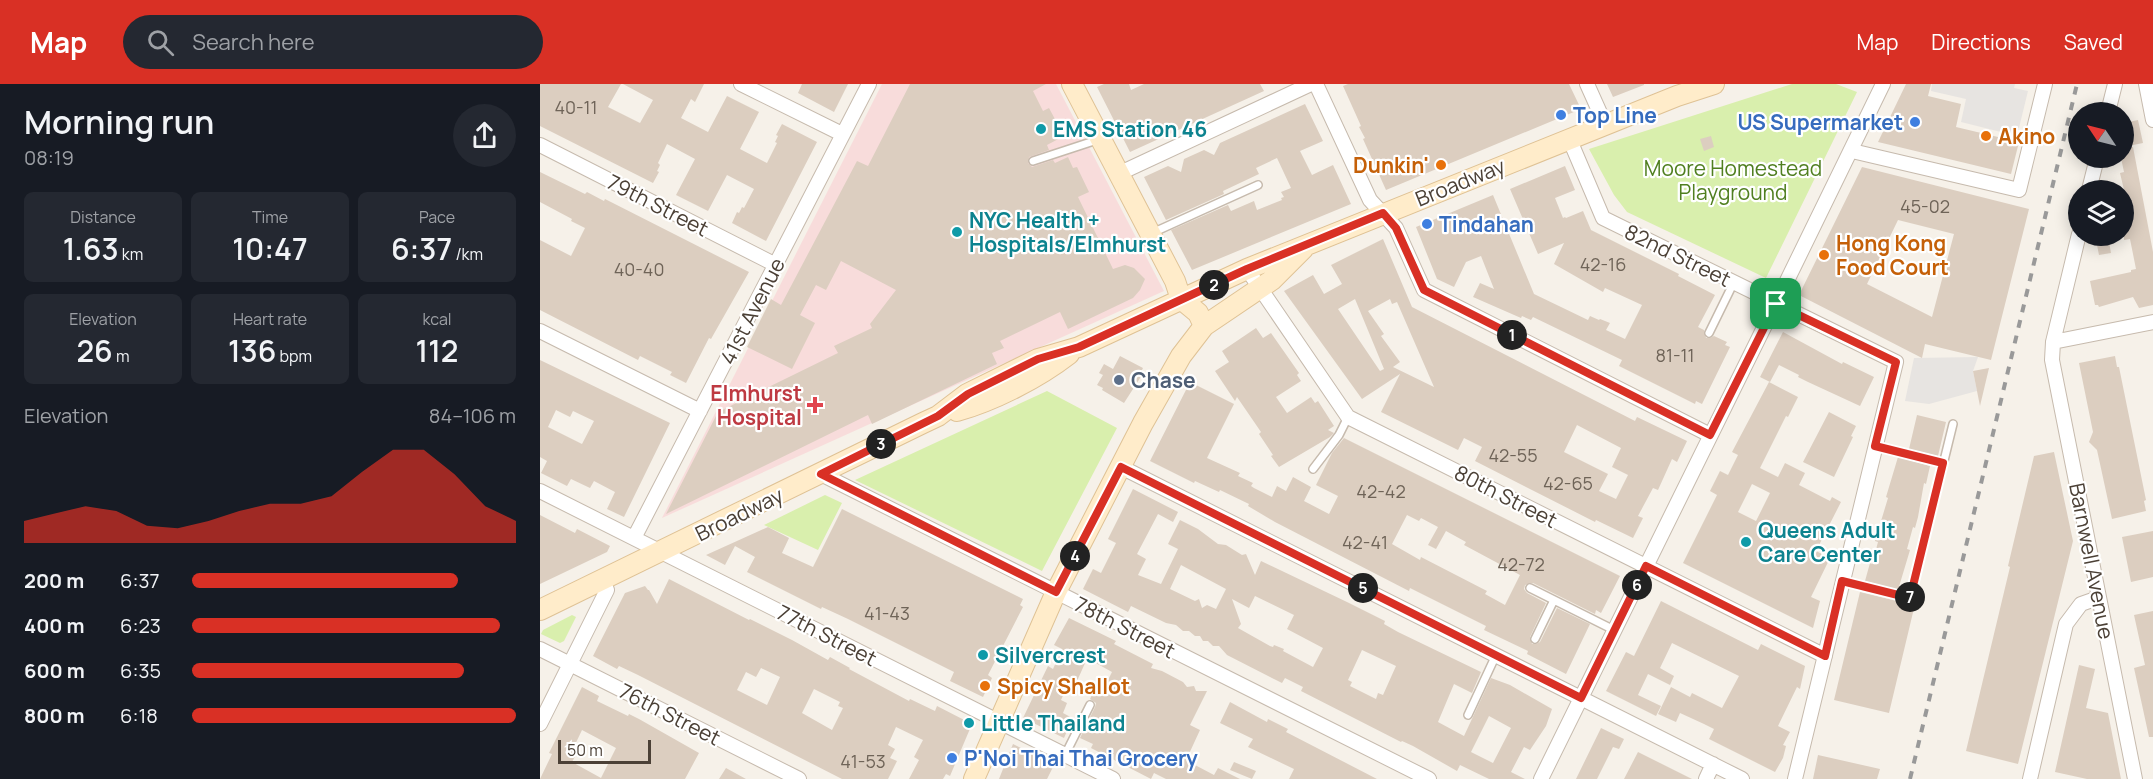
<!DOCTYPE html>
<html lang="en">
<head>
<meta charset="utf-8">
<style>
	body { margin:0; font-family:Manrope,sans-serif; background:#242831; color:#f1f3f6; height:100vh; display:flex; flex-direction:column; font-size:22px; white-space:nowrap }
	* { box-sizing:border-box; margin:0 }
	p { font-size:20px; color:#9ea1a6 }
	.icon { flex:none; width:33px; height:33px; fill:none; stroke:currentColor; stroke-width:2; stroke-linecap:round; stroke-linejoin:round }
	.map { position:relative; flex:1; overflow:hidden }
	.details { display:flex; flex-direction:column; background:#171b24; width:540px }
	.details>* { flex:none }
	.needle { width:39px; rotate:305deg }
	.buttons { position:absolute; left:1528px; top:18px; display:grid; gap:12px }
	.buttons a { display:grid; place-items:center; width:66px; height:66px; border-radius:50%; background:#171b24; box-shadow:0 3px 15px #0003; font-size:30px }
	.scale { position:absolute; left:18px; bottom:15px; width:93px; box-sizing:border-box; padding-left:6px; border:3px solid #4b4036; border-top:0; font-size:16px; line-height:21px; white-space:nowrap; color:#4b4036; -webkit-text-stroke:4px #fff; paint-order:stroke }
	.pin { position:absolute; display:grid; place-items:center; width:51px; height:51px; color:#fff; margin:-26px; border-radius:12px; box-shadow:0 3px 9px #0006 }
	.km { position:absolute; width:30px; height:30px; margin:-15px; border-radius:50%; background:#222; color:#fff; font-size:16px; line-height:30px; text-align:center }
	.round { display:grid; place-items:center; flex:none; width:63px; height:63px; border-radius:32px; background:#242831 }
	.headline { display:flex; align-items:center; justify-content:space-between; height:102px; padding:0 24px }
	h1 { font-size:33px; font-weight:600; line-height:45px }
	.figures { display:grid; grid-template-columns:repeat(3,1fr); gap:9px; height:102px; padding:6px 24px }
	.figures div { display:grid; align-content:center; border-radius:9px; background:#242831; text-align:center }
	.figures b { font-size:30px; font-weight:600 }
	.figures small { font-size:16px; font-weight:400 }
	.figures p { font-size:16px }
	.chart { height:168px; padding:12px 24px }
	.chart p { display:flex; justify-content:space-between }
	.chart svg { width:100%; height:108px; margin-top:6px; fill:#d93025; opacity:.7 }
	ul { padding:0 24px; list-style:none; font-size:20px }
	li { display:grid; grid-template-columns:96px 72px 1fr; align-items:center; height:45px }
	li i { height:15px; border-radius:8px; background:#d93025 }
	header { display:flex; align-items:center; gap:36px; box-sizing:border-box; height:84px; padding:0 30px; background:#d93025; color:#fff }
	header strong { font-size:28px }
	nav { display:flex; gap:33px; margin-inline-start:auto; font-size:21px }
	.search { width:420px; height:54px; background:#242831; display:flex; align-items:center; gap:15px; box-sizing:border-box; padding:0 21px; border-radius:33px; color:#9ea1a6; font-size:22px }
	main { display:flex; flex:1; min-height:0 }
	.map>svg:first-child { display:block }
</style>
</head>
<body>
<header>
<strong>Map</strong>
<div class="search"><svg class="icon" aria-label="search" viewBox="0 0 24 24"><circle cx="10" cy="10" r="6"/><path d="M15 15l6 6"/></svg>Search here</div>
<nav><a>Map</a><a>Directions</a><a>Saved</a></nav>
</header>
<main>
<section class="details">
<div class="headline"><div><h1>Morning run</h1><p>08:19</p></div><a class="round"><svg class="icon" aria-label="share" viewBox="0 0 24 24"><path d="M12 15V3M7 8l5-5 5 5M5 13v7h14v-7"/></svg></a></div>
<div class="figures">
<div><p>Distance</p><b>1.63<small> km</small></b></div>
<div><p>Time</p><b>10:47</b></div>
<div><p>Pace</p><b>6:37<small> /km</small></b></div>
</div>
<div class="figures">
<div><p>Elevation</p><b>26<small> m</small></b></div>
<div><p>Heart rate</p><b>136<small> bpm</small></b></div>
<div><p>kcal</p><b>112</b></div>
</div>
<div class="chart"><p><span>Elevation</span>84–106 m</p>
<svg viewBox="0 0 160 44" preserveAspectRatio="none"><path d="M0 44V35L10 32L20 29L30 31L40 37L50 38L60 35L70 31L80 28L90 28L100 25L110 15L120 6L130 6L140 16L150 29L160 35V44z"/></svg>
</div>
<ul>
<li><b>200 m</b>6:37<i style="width:82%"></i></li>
<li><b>400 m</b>6:23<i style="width:95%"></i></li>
<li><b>600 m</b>6:35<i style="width:84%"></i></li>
<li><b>800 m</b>6:18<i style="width:100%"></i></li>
</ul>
</section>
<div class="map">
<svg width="1613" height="695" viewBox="0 0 1613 695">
	<rect width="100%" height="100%" fill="#f6f1e9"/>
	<!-- medical -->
	<path fill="#f8dcdb" d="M342,0H516L624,207L122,434Z"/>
	<!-- green -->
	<path fill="#d9efad" d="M1252,0H1296L1317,8L1226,194L1087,128L1074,111L1049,65Z
		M507,307L577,344L502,487L315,396Z
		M285,411L302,419L278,466L224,441Z
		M32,531L36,533L24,557L20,559L1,550L3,546Z"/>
	<!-- parking -->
	<path fill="#e7e4e1" d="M1392,0H1475L1474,4L1488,7L1477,52L1421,38L1426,15L1391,7Z
		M1438,273L1433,287L1437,307L1389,320L1365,317L1374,274Z"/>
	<!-- building -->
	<path fill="#dccec0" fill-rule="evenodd" d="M0,0H81L68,23L100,39L113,16L83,0H164L155,18L151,15L141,34L168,48L187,12L219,28L200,65L227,79L237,59L235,58L238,52L236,51L242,40L277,58L226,157L192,139L197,128L199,129L202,123L204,124L214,105L187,91L168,127L136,111L155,75L127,60L118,79L120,81L117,87L119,88L113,99L0,42Z
		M262,0H308L294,28L258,9Z
		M370,0H506L493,7L503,27L509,24L524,52L507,61L509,66L489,73L488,79L492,83L513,76L515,79L528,73L533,84L537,83L549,108L538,113L573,185L585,181L594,184L605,195L600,206L593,214L528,245L520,228L460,257L464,264L452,269L457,280L332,340L328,331L126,430L178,328L298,269L294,262L332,244L330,240L356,206L301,177L286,206L276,201L260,231L275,239L252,285L207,263L231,215L241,221L317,77L328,82Z
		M564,0H589L591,6L604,0H720L724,7L590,68L557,3Z
		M808,0H1029L1041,25L846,106L823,55L825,54L819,43L821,42L803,2Z
		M1067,0H1104V1L1073,13Z
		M1366,0H1391L1388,12L1421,20L1416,43L1479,58L1471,90L1338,58Z
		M765,20L783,57L760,67L772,91L793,81L811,120L652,186L631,146L688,121L691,127L714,117L717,126L742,116L741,114L744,113L741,108L751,104L737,74L716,84L719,90L683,107L684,110L626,136L604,93L628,82L641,88L644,75L664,66L674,71L680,59Z
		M1598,36L1603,59L1588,62L1584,39Z
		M1171,52L1174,63L1164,67L1160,55Z
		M1593,63L1613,168V221L1599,224L1593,213L1559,223L1558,221H1555L1550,197L1591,188V186L1596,185L1590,155L1584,156V106L1580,89L1584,88L1581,74H1584V64Z
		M1025,82L1035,106L1015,114L1023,134L1025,133L1026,134L1043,127L1051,146L1139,190L1138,192L1175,211L1158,243L1164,246L1166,254H1170L1174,252L1187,258L1185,261L1190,263L1162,320L1156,317L1155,320L1079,282L1082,276L993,233L991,236L982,232L981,234L933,213L940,199L954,205L941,172L926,178L914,203L897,195L876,143L953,111L994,210L1048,236L1050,232L1059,236L1060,235L1070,239L1066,246L1085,255L1102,221L1065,204L1063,208L1014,180L1024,159L998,170L970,105Z
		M1322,83L1489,125L1451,276L1385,260L1382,274L1259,211ZM1358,136L1414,150L1392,233L1327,200Z
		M0,88L45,110L47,108L64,117L65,115L209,188L171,255L169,254L146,299L130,291L132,288L100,272L98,276L0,226V156L31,172L45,144L31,137L32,135L0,118Z
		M1558,152H1568L1571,169L1559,171L1556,156L1559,155Z
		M843,155L872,223L1095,337L1097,333L1147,357L1137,378L1132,375L1118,406L1113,404L1098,432L1103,434L1093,454L1056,436L1055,438L935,377L942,363L924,354L918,366L841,328L860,290L822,315L744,207L773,191L784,210L802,200L791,181ZM815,215L844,285L840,287L798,225ZM850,215L852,220L857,218L894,303L853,283L860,278L841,252L844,250L828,227ZM1037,341L1081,364L1072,383L1088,391L1076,415L1059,407L1068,390L1024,368Z
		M716,244L723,254L731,249L759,289L757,291L761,297L736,313L747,329L771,313L775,319L778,317L794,342L788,346L794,349L790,353L739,383L731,372L733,371L719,350L721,348L697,313L695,317L675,287L689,278L682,267Z
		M1243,248L1302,280L1303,278L1334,293L1320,322L1268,298L1258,293L1259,291L1239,281L1230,298L1220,293Z
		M580,272L603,284L600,290L602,291L584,319L562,306L563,304L557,301L563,291L559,289L564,280L573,285Z
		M1575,272L1577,283H1579L1606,416L1604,417L1606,427L1572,435L1557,366L1549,358L1553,348L1539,279Z
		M0,276L130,339L84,433L67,425L75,408L54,397L50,404L31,395L27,402L1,389L7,377L0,373ZM16,326L30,333L33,327L54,337L42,360L8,343Z
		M1449,284L1440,322L1433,287Z
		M650,298L694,320L667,374L700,389L698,392L713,399L711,402L714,404L732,413L737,402L746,407L753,393L771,403L764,417L789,430L798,412L776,401L792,369L804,354L1080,492L1061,529L1056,526L1055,530L993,499L985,501L984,505L987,509L1006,519L990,553L992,560H996L1000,558L1017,524L1050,540L1026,590L987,570L988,567L944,546L946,542L870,504L869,507L735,438L708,422L709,420L680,406L679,408L655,397L654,399L610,377ZM867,431L879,437L881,434L898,443L888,461L896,465L906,447L926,458L924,461L980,491L965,521L945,510L947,507L881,473L880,476L852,460Z
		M1229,298L1258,313L1248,333L1246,332L1220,384L1238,393L1245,379L1265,389L1259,401L1290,417L1292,413L1301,418L1276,467L1290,474L1271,513L1280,517L1273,544L1143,479L1177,411L1170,407L1180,387L1188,391L1198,371L1192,368ZM1212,400L1230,409L1216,437L1198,428Z
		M1289,328L1316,342L1311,352L1313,353L1294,393L1263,378Z
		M1377,331L1406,338L1398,372L1369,365Z
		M1514,368L1533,457L1478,680L1426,667L1470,483L1468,482L1494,372Z
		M1358,373L1390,382L1386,400L1384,399L1378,433L1375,444L1373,443L1367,465L1370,466L1358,506L1325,497L1330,479L1332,480L1338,458L1335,457L1348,414L1346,413Z
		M593,405L638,428L633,438L618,430L597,470L606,475L598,491L621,500L638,465L628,460L640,436L658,445L678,460L686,461L702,471L706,470L715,491L721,477L807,518L845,537L844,540L858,548L941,588L932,609L914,600L898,638L924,652L951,594L970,601L1012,625L1006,642L990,666L984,663L971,688L985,695H949L920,681L917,687L873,662L862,657L861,658L761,607L763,603L745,594L742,599L687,571L679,562H673L668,557H663L660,552H655L649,547H643L636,541L626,539L591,522L588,528L543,505L553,485L561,489L576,459L568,455ZM641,481L686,505L676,525L667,521L662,524L659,515L655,517L630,505ZM715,512L754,531L747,545L783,564L773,583L743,567L744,565L734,561L733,563L730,562L698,544L701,540L692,515L709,524ZM822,566L856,582L843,611L838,609L836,615L810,602L812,598L808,596ZM949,632L971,644L953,679L931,668Z
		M302,425L483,515L480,521L483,523L448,591L452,594L443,613L410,597L414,588L308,535L282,523L281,525L207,488L215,473L195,462L185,481L166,471L228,443L249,454L242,469L273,483Z
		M0,431L35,449L37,445L70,462L67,468L0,500Z
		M1613,447V493L1591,498L1582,453Z
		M129,495L209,536L210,535L252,556L288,576L290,573L310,584L309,585L369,617L370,615L395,627L397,622L432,640L410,692L406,690L403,695H369L379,676L374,673L383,656L356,643L348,661L355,665L350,674L357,677L348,695H302L98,591L79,582L77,585L53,572L85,509L105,502L108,506H109L117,520ZM221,584L240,593L227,621L197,606L206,588L216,593ZM274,605L300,618L298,622L303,624L292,646L262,629Z
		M1320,508L1369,520H1375L1349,629L1294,616Z
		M1121,517L1218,566L1221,560L1265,582L1260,605L1257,603L1238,642L1250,648L1243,661L1246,662L1243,674L1235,688L1169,655L1174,645L1164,640L1140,629L1136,638L1118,630L1131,603L1150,613L1152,609L1182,624L1199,592L1132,559L1120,584L1134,592L1130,601L1108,590L1098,611L1121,622L1116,632L1066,607L1086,568L1094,572Z
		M1613,527V653H1609L1594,584L1605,581L1594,531Z
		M529,534L576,557L574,560L613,580L611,584L622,587L643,598L647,603L654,602L656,607H667L650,641L660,646L648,672L657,677L655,681L674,691L678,684L700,695H626L614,689L611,695L551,664L553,660L540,654L555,623L556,619L550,615L554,607L561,610L572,588L554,578L553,580L546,577L537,597L531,594L521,616L527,619L523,629L536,636L530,649L527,647L524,654L483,634L508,582L513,585L522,565L514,561Z
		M1539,581L1555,585L1546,624L1568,629L1581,695H1547L1515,688Z
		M42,603L59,612L57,617L88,632L89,630L99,635L159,669L145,695H0L12,670L9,669ZM42,646L76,664L61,694L32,678L37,669L32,667Z
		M690,618L727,638L728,635L748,645L746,648L837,695H749L754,685L708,663L713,655L680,639Z
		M1061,644L1084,655L1079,665L1073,663L1057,695H1036Z
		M473,660L514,681L507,695H459Z
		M1098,668L1152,695H1084Z
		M1278,671L1340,685L1337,695H1273Z
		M694,678L716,687L712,695L690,686Z
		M186,684L206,695H179Z"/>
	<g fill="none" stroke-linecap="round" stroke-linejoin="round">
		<defs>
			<path id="lane" d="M493,77L557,56
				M612,149L718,101
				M1169,249L1194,198
				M1336,362L1403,379
				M773,385L799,351L808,333
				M1302,497L1370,515L1413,340
				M990,504L1074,546
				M995,555L1014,516
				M928,631L956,571
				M525,671L550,621"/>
			<path id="street" d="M201,0L302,50
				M776,0L830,116L856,144L884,206L1170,351
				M1047,0L1065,40
				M1606,0L1613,36
				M1568,28L1575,0
				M1029,54L1063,134L1356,278L1255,695
				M0,61L236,181
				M1312,67L1479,106L1505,0
				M578,90L771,0
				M1549,106L1557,74
				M1539,150L1513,258L1512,276L1595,695
				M707,185L808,333L1285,572
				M0,247L160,327
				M1513,258L1613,238
				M581,383L1202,695
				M281,390L889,695
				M0,407L573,695
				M94,454L329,0
				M0,565L259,695
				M0,640L67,506L63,496
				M1001,695L1242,207L1343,0
				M1166,695L1173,680
				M1490,695L1526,540L1541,520L1558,514"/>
			<path id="secondary" d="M532,0L635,197L641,215L658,229L664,242
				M417,327C455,316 498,294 529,270
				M0,526L383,339L398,332L427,310L498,275L539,263L707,185L1137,12L1174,0
				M434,695L516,508L603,339L641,272L664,242L732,196L763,165"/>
		</defs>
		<!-- lane casing -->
		<use href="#lane" stroke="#c6baad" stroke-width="10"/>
		<!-- street casing -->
		<use href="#street" stroke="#c6baad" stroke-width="16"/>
		<!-- secondary casing -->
		<use href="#secondary" stroke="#dfc295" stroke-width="22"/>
		<!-- lane -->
		<use href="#lane" stroke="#fff" stroke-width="7"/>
		<!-- street -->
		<use href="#street" stroke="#fff" stroke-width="14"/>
		<!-- secondary -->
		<use href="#secondary" stroke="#ffecca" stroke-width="20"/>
		<!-- rail -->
		<path stroke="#999" stroke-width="4" stroke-dasharray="8 8" stroke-linecap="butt" d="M1370,695L1537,0"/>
	</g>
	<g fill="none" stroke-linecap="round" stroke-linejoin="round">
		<defs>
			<path id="route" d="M843,129L856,144L884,206L1170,351L1236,220L1356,278L1335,362L1403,379L1370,514L1302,497L1285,572L1106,482L1041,614L581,383L516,508L281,390L398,332L428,310L498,275L539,263L707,185Z"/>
		</defs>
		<!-- route casing -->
		<use href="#route" stroke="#fff" stroke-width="12"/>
		<!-- route -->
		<use href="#route" stroke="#d93025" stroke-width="8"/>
	</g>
	<!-- markers -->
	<g fill="#3f7fe0" stroke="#fff" stroke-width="2">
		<circle cx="1021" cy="31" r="6"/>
		<circle cx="1375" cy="38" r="6"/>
		<circle cx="887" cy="140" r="6"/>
		<circle cx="412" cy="674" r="6"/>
	</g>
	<g fill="#0f9aa8" stroke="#fff" stroke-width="2">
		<circle cx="501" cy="45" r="6"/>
		<circle cx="417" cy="148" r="6"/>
		<circle cx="1206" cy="458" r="6"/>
		<circle cx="443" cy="571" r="6"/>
		<circle cx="429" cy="639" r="6"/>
	</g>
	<g fill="#e8710a" stroke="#fff" stroke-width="2">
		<circle cx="1446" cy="52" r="6"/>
		<circle cx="901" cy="81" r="6"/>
		<circle cx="1284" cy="171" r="6"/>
		<circle cx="445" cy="602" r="6"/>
	</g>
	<circle fill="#5c6f8a" stroke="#fff" stroke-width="2" cx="579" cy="296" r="6"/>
	<path fill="#e0444e" stroke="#fff" stroke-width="2" d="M272 312h6v6h6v6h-6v6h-6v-6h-6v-6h6z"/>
	<g text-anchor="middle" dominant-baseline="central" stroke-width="4.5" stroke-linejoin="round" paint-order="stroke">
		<!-- number labels -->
		<g font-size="18" fill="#6f6458">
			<text x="36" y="23">40-11</text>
			<text x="1385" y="122">45-02</text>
			<text x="1063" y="180">42-16</text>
			<text x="99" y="185">40-40</text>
			<text x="1135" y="271">81-11</text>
			<text x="973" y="371">42-55</text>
			<text x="1028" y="399">42-65</text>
			<text x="841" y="407">42-42</text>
			<text x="825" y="458">42-41</text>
			<text x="981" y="480">42-72</text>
			<text x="347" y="529">41-43</text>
			<text x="323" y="677">41-53</text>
		</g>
		<!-- shop labels -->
		<g font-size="21" font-weight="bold" fill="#366cbe" stroke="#fff" text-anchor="start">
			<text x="1033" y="31">Top Line</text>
			<text x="1363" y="38" text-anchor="end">US Supermarket</text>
			<text x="899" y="140">Tindahan</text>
			<text x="424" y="674">P'Noi Thai Thai Grocery</text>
		</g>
		<!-- culture labels -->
		<g font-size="21" font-weight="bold" fill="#0d838f" stroke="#fff" text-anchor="start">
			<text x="513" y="45">EMS Station 46</text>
			<text x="429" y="136">NYC Health +<tspan x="429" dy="24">Hospitals/Elmhurst</tspan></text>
			<text x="1218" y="446">Queens Adult<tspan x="1218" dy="24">Care Center</tspan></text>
			<text x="455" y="571">Silvercrest</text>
			<text x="441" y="639">Little Thailand</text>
		</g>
		<!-- food labels -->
		<g font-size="21" font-weight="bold" fill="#c56008" stroke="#fff" text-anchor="start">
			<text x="1458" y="52">Akino</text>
			<text x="889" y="81" text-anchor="end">Dunkin'</text>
			<text x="1296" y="159">Hong Kong<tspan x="1296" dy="24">Food Court</tspan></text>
			<text x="457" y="602">Spicy Shallot</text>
		</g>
		<!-- park labels -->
		<g font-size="21" fill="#507f20" stroke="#fff">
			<text x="1193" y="84">Moore Homestead<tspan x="1193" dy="24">Playground</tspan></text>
		</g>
		<!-- street labels -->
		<g font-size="21" fill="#4b4036" stroke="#fff">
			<text transform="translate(920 98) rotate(-22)">Broadway</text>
			<text transform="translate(118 121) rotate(27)">79th Street</text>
			<text transform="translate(1138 171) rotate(26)">82nd Street</text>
			<text transform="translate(212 227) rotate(-63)">41st Avenue</text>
			<text transform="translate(966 412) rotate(27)">80th Street</text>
			<text transform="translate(199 430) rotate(-26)">Broadway</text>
			<text transform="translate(1552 477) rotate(79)">Barnwell Avenue</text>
			<text transform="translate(585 543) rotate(27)">78th Street</text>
			<text transform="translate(287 551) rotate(27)">77th Street</text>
			<text transform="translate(130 630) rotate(27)">76th Street</text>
		</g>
		<!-- service labels -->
		<g font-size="21" font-weight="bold" fill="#4e5e75" stroke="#fff" text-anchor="start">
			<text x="591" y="296">Chase</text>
		</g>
		<!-- health labels -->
		<g font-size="21" font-weight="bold" fill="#be3a42" stroke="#fff" text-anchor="end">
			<text x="262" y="309">Elmhurst<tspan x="262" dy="24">Hospital</tspan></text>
		</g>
	</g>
</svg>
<div class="buttons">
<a><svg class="needle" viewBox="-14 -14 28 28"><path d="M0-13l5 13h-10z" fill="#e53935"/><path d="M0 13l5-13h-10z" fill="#9ea1a6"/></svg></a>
<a><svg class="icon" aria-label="layers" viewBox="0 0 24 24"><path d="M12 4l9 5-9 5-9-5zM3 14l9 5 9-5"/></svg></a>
</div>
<div class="scale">50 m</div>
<div class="pin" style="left:1236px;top:220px;background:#1e9e55"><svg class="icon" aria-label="arrive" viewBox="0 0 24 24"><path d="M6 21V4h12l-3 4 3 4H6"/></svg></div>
<b class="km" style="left:972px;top:251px">1</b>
<b class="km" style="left:674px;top:201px">2</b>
<b class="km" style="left:341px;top:360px">3</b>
<b class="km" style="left:535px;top:472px">4</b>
<b class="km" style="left:823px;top:504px">5</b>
<b class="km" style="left:1097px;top:501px">6</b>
<b class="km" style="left:1370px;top:513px">7</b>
</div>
</main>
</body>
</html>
